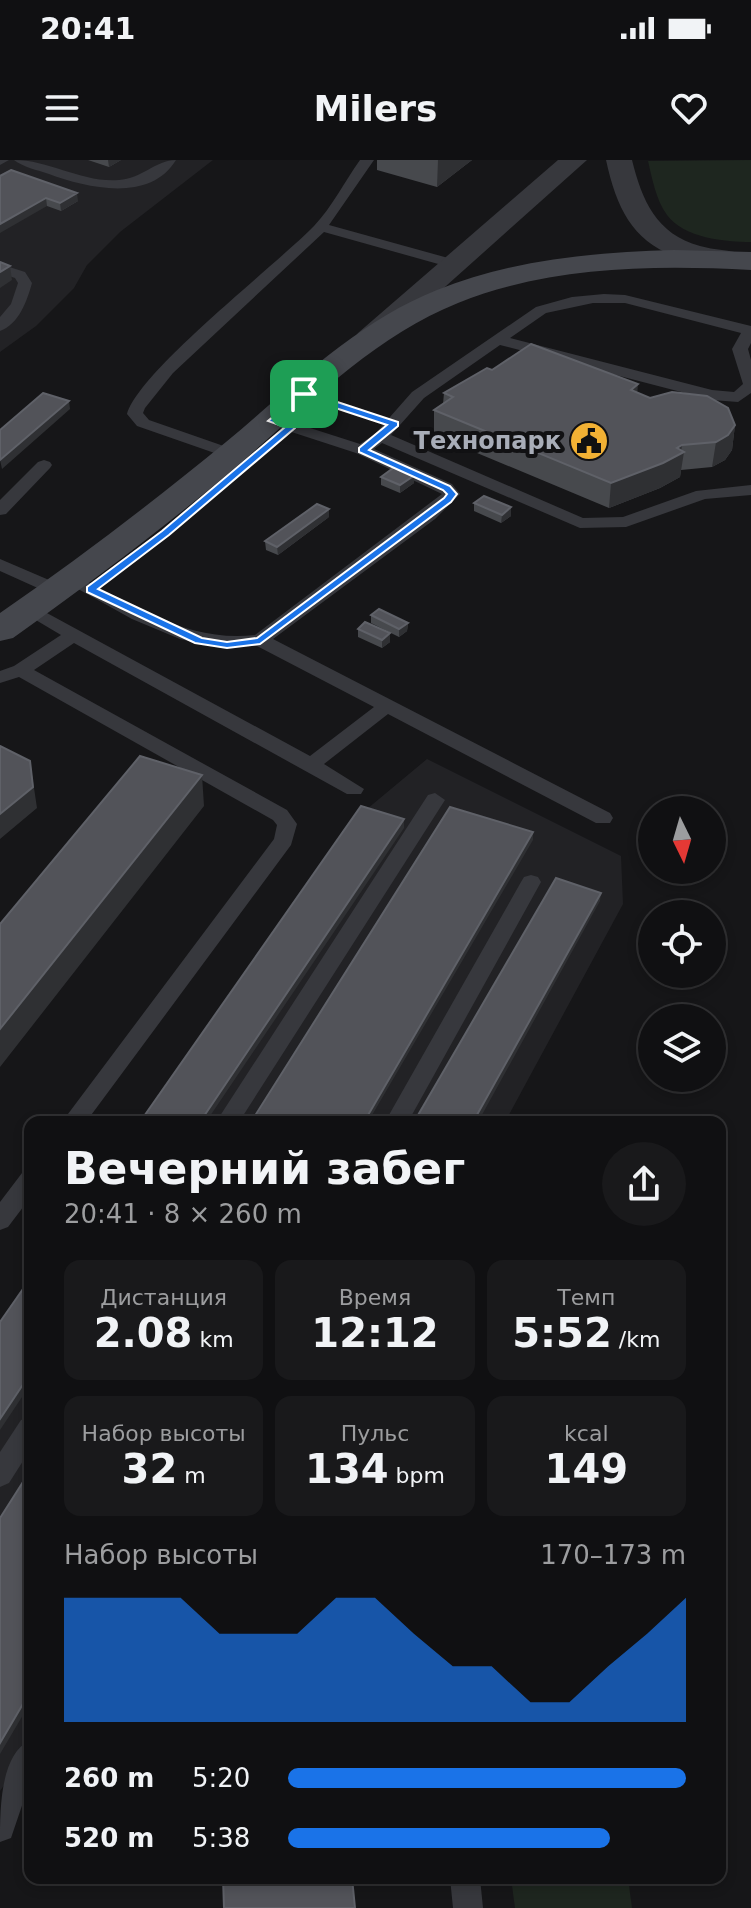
<!DOCTYPE html>
<html lang="ru">
<head>
<meta charset="utf-8">
<style>
	body { margin:0; font-family:"DejaVu Sans",sans-serif; background:#19191b; color:#f1f3f6; height:100vh; display:flex; flex-direction:column; font-size:30px; white-space:nowrap }
	* { box-sizing:border-box; margin:0 }
	p { font-size:26px; color:#9c9d9f }
	.icon { flex:none; width:44px; height:44px; fill:none; stroke:currentColor; stroke-width:2; stroke-linecap:round; stroke-linejoin:round }
	.map { position:relative; flex:1; overflow:hidden }
	.drawer { position:absolute; left:24px; top:956px; width:702px; height:768px; display:flex; flex-direction:column; background:#101012; border-radius:16px; box-shadow:0 4px 12px #0003,0 0 0 2px #303032 }
	.drawer>* { flex:none }
	.needle { width:52px; rotate:175deg }
	.fabs { position:absolute; left:638px; top:636px; display:grid; gap:16px }
	.fabs a { display:grid; place-items:center; width:88px; height:88px; border-radius:50%; background:#101012; box-shadow:0 4px 12px #0003,0 0 0 2px #303032; font-size:40px }
	.pin { position:absolute; display:grid; place-items:center; width:68px; height:68px; color:#fff; margin:-34px; border-radius:16px; box-shadow:0 4px 12px #0006 }
	.round { display:grid; place-items:center; flex:none; width:84px; height:84px; border-radius:42px; background:#19191b }
	.head { display:flex; align-items:center; justify-content:space-between; height:136px; padding:0 40px }
	h1 { font-size:44px; font-weight:600; line-height:60px }
	.metrics { display:grid; grid-template-columns:repeat(3,1fr); gap:12px; height:136px; padding:8px 40px }
	.metrics div { display:grid; align-content:center; border-radius:16px; background:#19191b; text-align:center }
	.metrics b { font-size:40px; font-weight:600 }
	.metrics small { font-size:22px; font-weight:400 }
	.metrics p { font-size:22px }
	.chart { height:224px; padding:16px 40px }
	.chart p { display:flex; justify-content:space-between }
	.chart svg { width:100%; height:144px; margin-top:8px; fill:#1a73e8; opacity:.7 }
	ul { padding:0 40px; list-style:none; font-size:26px }
	li { display:grid; grid-template-columns:128px 96px 1fr; align-items:center; height:60px }
	li i { height:20px; border-radius:10px; background:#1a73e8 }
	.status { display:flex; justify-content:space-between; align-items:center; height:56px; padding:0 40px; background:#101012; direction:ltr }
	.status svg { height:22px; fill:currentColor }
	header { display:flex; justify-content:space-between; align-items:center; height:104px; padding:0 40px; background:#101012; font-size:36px; font-weight:600 }
	.map>svg:first-child { display:block }
</style>
</head>
<body>
<div class="status"><b>20:41</b><svg viewBox="0 0 49 12"><path d="M0 12V9h3v3zM5 12V6h3v6zM10 12V3h3v9zM15 12V0h3v12zM26 1h20v11H26zM47 4h2v5h-2z"/></svg></div>
<header><svg class="icon" aria-label="menu" viewBox="0 0 24 24"><path d="M4 6h16M4 12h16M4 18h16"/></svg>Milers<svg class="icon" aria-label="heart" viewBox="0 0 24 24"><path d="M12 20l-8-8c-3-5 5-10 8-4 3-6 11-1 8 4z"/></svg></header>
<div class="map">
<svg width="751" height="1748" viewBox="0 0 751 1748">
	<rect width="100%" height="100%" fill="#161618"/>
	<!-- built -->
	<path fill="#222225" d="M0,0H213L120,72L87,105L74,128L36,166L0,192Z
		M427,599L621,696L623,744L505,962H146L361,654Z
		M30,1128V1588L0,1631V1171Z"/>
	<!-- green -->
	<path fill="#1e261f" d="M751,0V82C725,82 684,78 667,55C656,40 652,18 648,1Z
		M511,1718H628L632,1748H515Z"/>
	<g fill="none" stroke-linecap="round" stroke-linejoin="round">
		<!-- path -->
		<path stroke="#3d3f44" stroke-width="3" stroke-dasharray="3 4" stroke-linecap="butt" d="M338,245L367,255"/>
		<!-- lane -->
		<path fill="#37383d" fill-rule="evenodd" d="M0,0H9L0,5Z
			M14,0C50,0 82,23 119,20C141,19 156,0 176,0C150,43 87,28 49,14C37,10 23,7 14,0Z
			M360,0H374L329,65L459,101V107H449L324,72L173,213L145,248L143,253L149,260L238,291V297H226L137,266L127,254C139,211 276,105 314,66C332,47 345,21 360,0Z
			M0,104L25,112L32,123C27,141 19,164 0,171V157L11,144L18,123L15,118L0,113Z
			M604,134L625,135L751,166V183L748,189L751,200V233L738,242L712,240L500,185L424,238L391,275L583,358L623,357L696,331L751,325V335L705,339L626,367L580,368L382,283L374,289L452,324L460,334L435,359L273,479L610,653L613,658L610,663H596L388,554L324,604L364,629L361,634H347L74,483L34,510L287,650L297,664L291,685L86,962H62L274,679L277,665L273,660L19,517L0,523V511L14,506L61,475L19,450L22,446H34L310,596L374,547L257,486H211L180,479L132,459L62,420L71,415L77,416C133,445 189,483 255,475L442,334L356,293L267,264V258H279L360,284L375,274L412,232L536,147L572,137ZM593,143H625L741,173L732,189L743,224L734,232L712,230L510,178L546,153Z
			M44,300L50,302L52,305L50,308L6,354L0,355V340L38,302Z
			M0,399L63,426L66,430L57,435L51,434L0,411Z
			M435,633L445,640L239,962H216L428,635Z
			M531,715L538,717L541,722L408,962H385L521,722L524,717Z
			M30,1011V1038L8,1067L0,1070V1042L22,1013Z
			M30,1257V1290L9,1323L0,1327V1292L21,1260Z
			M30,1580V1622L11,1678L0,1682C0,1649 0,1595 30,1580Z
			M450,1718H480L483,1748H453Z"/>
		<!-- street -->
		<path fill="#37383d" fill-rule="evenodd" d="M558,0H587L380,185L369,188L358,185L354,179L358,173Z
			M606,0H632C642,40 656,74 700,86C714,90 730,90 744,94L748,100L744,106C728,110 711,106 694,102C637,89 618,55 606,0Z"/>
		<!-- secondary -->
		<path fill="#45474d" fill-rule="evenodd" d="M674,90L751,92V110C652,105 551,106 458,143C370,178 301,252 230,312C160,371 87,425 13,478L0,481V453C78,399 153,342 226,282C292,227 356,162 437,130C512,100 593,92 674,90Z"/>
	</g>
	<!-- wall -->
	<path fill="#47494d" d="M88,0H121L109,7Z
		M377,0H472L437,27L377,10Z
		M0,16L78,41L61,51L47,46Z
		M492,210L637,233L650,238L735,265L732,290L725,300L712,307L681,310L680,317L660,328L609,348L434,275V250L443,244L444,233Z
		M381,317L414,323L400,333L381,325Z
		M474,343L511,356L501,363L474,351Z
		M329,357L278,395L266,390L265,381Z
		M371,455L408,463L407,471L399,477L371,463Z
		M358,469L390,473V482L382,488L358,477Z"/>
	<!-- shaded-wall -->
	<path fill="#2f3033" d="M108,0H121L109,7Z
		M438,0H472L437,27Z
		M77,33L78,41L61,51L60,43Z
		M46,38L47,46L0,73V64Z
		M10,106L12,120L0,128V112Z
		M638,224L636,249L631,230Z
		M69,241L70,249L2,309L0,300Z
		M735,265L732,290L725,300L712,307L716,282Z
		M682,285L681,293L684,292L680,317L660,328L609,348L611,323Z
		M415,315L414,323L400,333V325Z
		M511,347V356L501,363L502,355Z
		M329,349V357L278,395L277,387Z
		M408,463L407,471L399,477V469Z
		M390,473V482L382,488V480Z
		M30,601L37,648L0,679V654Z
		M202,615L204,646L0,907V869Z
		M404,659V668L206,962H200Z
		M533,672V680L368,962H364Z
		M601,733L600,741L478,962H473Z
		M30,1214V1225L0,1270V1259Z
		M30,1532V1543L0,1594V1583Z"/>
	<!-- building -->
	<path fill="#525359" stroke="#5f6168" stroke-width="2" d="M11,10L77,33L60,43L46,38L0,64V16Z
		M0,102L10,106L0,112Z
		M531,184L638,224L631,230L650,238L672,232L707,236L728,248L735,265L728,275L716,282L682,285L677,288L684,292L663,303L611,323L434,250L453,237L444,233L487,208L492,210Z
		M43,233L69,241L0,300V270Z
		M396,306L415,315L400,325L381,317Z
		M484,336L511,347L502,355L474,343Z
		M317,344L329,349L277,387L265,381Z
		M379,449L408,463L399,469L371,455Z
		M365,462L390,473L382,480L358,469Z
		M0,586L30,601L33,627L0,654Z
		M140,596L202,615L0,869V764Z
		M361,646L404,659L200,962H140Z
		M450,647L533,672L364,962H251Z
		M556,718L601,733L473,962H414Z
		M30,1119V1214L0,1259V1162Z
		M30,1311V1532L0,1583V1358Z
		M223,1718H352L355,1748H224Z"/>
	<!-- route -->
	<path fill="#1a73e8" stroke="#fff" stroke-width="2" fill-rule="evenodd" d="M304,231L398,262V266L369,290L450,326L457,334L451,342L260,484L227,488L195,483L87,432V427L162,371L285,267L268,261ZM305,238L387,265L359,288V292L443,330L447,334L444,338L257,478L227,482L202,478L98,429L169,375L295,268V264L279,260Z"/>
	<!-- icons -->
	<defs>
		<symbol id="civic-disc" viewBox="-11 -11 22 22"><circle r="9.5" fill="#f2b134" stroke="#111113"/><path d="M-.6-6.5H3V-4.5H.6V-3L4-1V1h2V6H-6V1h2V-1L-.6-3ZM-1.2 2.5V6h2.4V2.5Z" fill="#111"/></symbol>
	</defs>
	<g fill-rule="evenodd">
		<use href="#civic-disc" x="567" y="259" width="44" height="44"/>
	</g>
	<g text-anchor="middle" dominant-baseline="central" stroke-width="8" stroke-linejoin="round" paint-order="stroke">
		<!-- far-poi labels -->
		<g font-size="24" font-weight="bold" fill="#a8adb8" stroke="#111113" text-anchor="end">
			<text x="561" y="281">Технопарк</text>
		</g>
	</g>
</svg>
<div class="fabs">
<a><svg class="needle" viewBox="-14 -14 28 28"><path d="M0-13l5 13h-10z" fill="#e53935"/><path d="M0 13l5-13h-10z" fill="#9c9d9f"/></svg></a>
<a><svg class="icon" aria-label="locate" viewBox="0 0 24 24"><circle cx="12" cy="12" r="6"/><path d="M12 2v4M12 18v4M2 12h4M18 12h4"/></svg></a>
<a><svg class="icon" aria-label="layers" viewBox="0 0 24 24"><path d="M12 4l9 5-9 5-9-5zM3 14l9 5 9-5"/></svg></a>
</div>
<div class="pin" style="left:304px;top:234px;background:#1e9e55"><svg class="icon" aria-label="arrive" viewBox="0 0 24 24"><path d="M6 21V4h12l-3 4 3 4H6"/></svg></div>
<section class="drawer">
<div class="head"><div><h1>Вечерний забег</h1><p>20:41 · 8 × 260 m</p></div><a class="round"><svg class="icon" aria-label="share" viewBox="0 0 24 24"><path d="M12 15V3M7 8l5-5 5 5M5 13v7h14v-7"/></svg></a></div>
<div class="metrics">
<div><p>Дистанция</p><b>2.08<small> km</small></b></div>
<div><p>Время</p><b>12:12</b></div>
<div><p>Темп</p><b>5:52<small> /km</small></b></div>
</div>
<div class="metrics">
<div><p>Набор высоты</p><b>32<small> m</small></b></div>
<div><p>Пульс</p><b>134<small> bpm</small></b></div>
<div><p>kcal</p><b>149</b></div>
</div>
<div class="chart"><p><span>Набор высоты</span>170–173 m</p>
<svg viewBox="0 0 160 44" preserveAspectRatio="none"><path d="M0 44V6L10 6L20 6L30 6L40 17L50 17L60 17L70 6L80 6L90 17L100 27L110 27L120 38L130 38L140 27L150 17L160 6V44z"/></svg>
</div>
<ul>
<li><b>260 m</b>5:20<i style="width:100%"></i></li>
<li><b>520 m</b>5:38<i style="width:81%"></i></li>
</ul>
</section>
</div>
</body>
</html>
